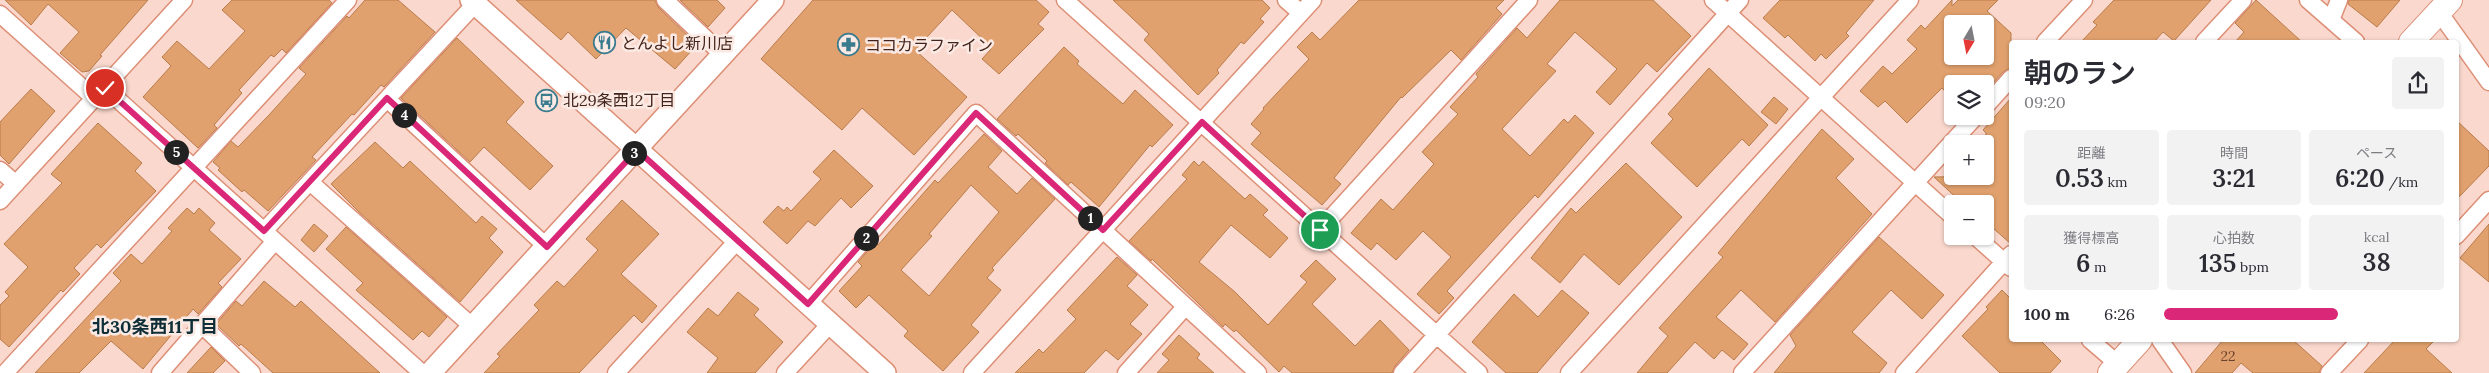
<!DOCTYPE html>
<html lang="ja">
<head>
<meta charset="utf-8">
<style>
	body { margin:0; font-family:Lora,"Noto Sans JP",serif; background:#f2f2f3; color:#2b2b33; height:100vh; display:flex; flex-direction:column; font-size:19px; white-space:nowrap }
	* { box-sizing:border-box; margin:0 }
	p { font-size:16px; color:#7c7c81 }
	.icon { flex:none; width:28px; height:28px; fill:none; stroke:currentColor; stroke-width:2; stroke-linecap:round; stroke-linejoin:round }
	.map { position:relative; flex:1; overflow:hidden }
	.sheet { position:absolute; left:2009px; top:40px; width:450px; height:302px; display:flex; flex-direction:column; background:#fff; border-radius:5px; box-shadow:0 1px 4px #0004 }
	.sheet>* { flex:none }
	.needle { width:32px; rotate:190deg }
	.buttons { position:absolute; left:1944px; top:15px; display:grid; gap:10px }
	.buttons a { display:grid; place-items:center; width:50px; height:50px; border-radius:5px; background:#fff; box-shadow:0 1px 4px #0004; font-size:25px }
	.pin { position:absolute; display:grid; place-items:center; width:42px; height:42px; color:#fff; margin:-21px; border:2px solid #fff; border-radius:50%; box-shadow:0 1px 5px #0007 }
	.km { position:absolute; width:25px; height:25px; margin:-12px; border-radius:50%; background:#222; color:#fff; font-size:14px; line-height:25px; text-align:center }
	.round { display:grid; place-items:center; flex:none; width:52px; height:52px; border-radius:5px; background:#f2f2f3 }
	.overview { display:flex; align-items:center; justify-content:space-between; height:85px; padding:0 15px }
	h1 { font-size:28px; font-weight:600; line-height:38px }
	.metrics { display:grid; grid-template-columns:repeat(3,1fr); gap:8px; height:85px; padding:5px 15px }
	.metrics div { display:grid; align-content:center; border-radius:5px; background:#f2f2f3; text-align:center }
	.metrics b { font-size:25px; font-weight:600 }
	.metrics small { font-size:14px; font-weight:400 }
	.metrics p { font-size:14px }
	ul { padding:0 15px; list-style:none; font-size:16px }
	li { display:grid; grid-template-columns:80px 60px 1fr; align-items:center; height:38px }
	li i { height:12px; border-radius:6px; background:#db2777 }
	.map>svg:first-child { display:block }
</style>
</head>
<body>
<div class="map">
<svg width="2489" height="373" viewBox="0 0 2489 373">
	<rect width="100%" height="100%" fill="#fad8cd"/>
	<!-- building -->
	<path fill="#e1a16e" stroke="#ba7c4a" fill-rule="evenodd" d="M5,0H148L100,55L102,56L89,71L82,72L60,53L79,32L48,4L31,25Z
		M232,0H329L332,3L286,53L282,49L274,57L271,55L239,90L242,93L214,125L217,128L198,148L143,97L171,66L162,57L177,41L209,69L245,31L222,10Z
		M365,0H398L435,32L384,87L381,85L354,115L352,114L312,157L316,160L268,211L244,190L242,192L218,170L220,168L213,162L231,141L238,147L269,115L306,74L299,68L347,16L349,18Z
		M516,0H655L658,7L694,42L690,46L693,49L675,69L626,28L596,59L568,32L561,40Z
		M680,0H717L725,8L708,27Z
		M813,0H1036L1049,12L1038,24L1044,29L999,74L982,59L991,49L990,46L952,10L915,50L967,97L914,155L862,108L842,130L761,59Z
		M1113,0H1262L1270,8L1260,19L1264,22L1244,44L1241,42L1217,70L1219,73L1198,95L1144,40L1149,34Z
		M1359,0H1504L1496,8L1502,14L1461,60L1451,50L1402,98L1401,97L1334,178L1341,184L1322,205L1251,144L1261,133L1251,124L1264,109L1263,108L1309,59L1297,47L1312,32L1320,40Z
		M1560,0H1653L1691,36L1657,72L1647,63L1610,105L1596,92L1617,69L1575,32L1547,64L1556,71L1502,129L1530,156L1564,119L1568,123L1575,115L1594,133L1538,198L1535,195L1447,291L1454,298L1439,314L1417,294L1451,257L1423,231L1396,260L1377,243L1371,250L1351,233L1381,199L1393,210L1434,164L1422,152L1458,114L1450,107L1478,77L1476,74L1517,28L1527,38Z
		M1780,0H1874L1846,33L1849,36L1826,59L1821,54L1815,61L1788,35L1785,38L1763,18Z
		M1952,0V6L1958,0H1998L1987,11L2011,33V68L2004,71L1992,84H1952V99L1942,88L1907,123L1885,101L1878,107L1860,91L1883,66L1892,74L1917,49L1907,40L1921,25L1925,29ZM1952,24H1985V56H1952Z
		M2114,0H2211L2174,41L2163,32L2154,42H2081L2097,25L2093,22Z
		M2256,0L2302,42H2235L2244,32L2235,23Z
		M2349,0H2400L2377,27L2348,4Z
		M457,38L524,102L506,122L553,166L530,190L484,147L470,162L401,98Z
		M1064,47L1079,61L1077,64L1123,104L1135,90L1173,125L1152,147L1150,145L1099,207L1071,182L1068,185L1045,163L1047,161L1045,159L1018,134L1016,136L997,119Z
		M1709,68L1768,125L1749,146L1742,139L1697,187L1651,143L1673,119L1668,114Z
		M31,89L55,111L9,164L0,155V122Z
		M1774,97L1788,109L1776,124L1761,112Z
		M2011,98V244L1985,221V204H1963L1934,177L1985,176L1986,133L1983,130Z
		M2456,120L2489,151V166L2456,200Z
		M98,123L142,163L135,171L156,191L101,248L97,244L74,268L80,274L63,292L61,290L9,347L0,339V305L9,296L5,292L28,267L4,244L62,183L51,174Z
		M1822,129L1854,159L1836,178L1872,214L1775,322L1741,290L1716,317L1748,344L1734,360L1722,350L1714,359L1695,342L1667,373H1637L1668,336L1659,328L1723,257L1718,253Z
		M984,134L1002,151L988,167L1017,194L1032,178L1055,199L992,268L994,270L987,278L1001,290L971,325L979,332L943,371L904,336L908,331L869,295L856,308L839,291L862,266L858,262L873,245L876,243L878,245L935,180L938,183ZM971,185L999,212L929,296L901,270L932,236L929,234Z
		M375,142L403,168L410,161L476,223L482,216L497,229L489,238L503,252L460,302L359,212L331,184Z
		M834,150L873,186L851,208L841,198L815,226L808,221L787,244L763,222L778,206L784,211L787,207L791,211L821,179L813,172Z
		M1194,161L1199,166L1203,161L1245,199L1250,194L1268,210L1263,215L1288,238L1270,258L1231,225L1199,262L1235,292L1268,325L1307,282L1300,276L1316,260L1336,279L1312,304L1355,346L1380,320L1409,350L1395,366L1392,373H1292L1284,366L1279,372L1236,330L1234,332L1225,324L1223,327L1152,259L1151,261L1129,241L1187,179L1182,175Z
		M1626,163L1682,217L1619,285L1584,254L1560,283L1531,258L1571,208L1576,213Z
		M622,200L659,234L621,274L657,306L642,323L634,315L579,373H484L500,356L497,354L539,310L534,305L557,281L564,287L598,250L586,239Z
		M187,208L194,214L199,208L215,223L209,230L241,259L218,283L222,287L198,314L193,309L143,369L111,341L79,373H35L121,281L113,273L131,254L142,264L172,231L168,228Z
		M314,224L328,236L314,252L301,240Z
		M2489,224V282L2460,258Z
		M346,227L447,317L429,337L422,331L413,340L356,290L363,283L326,249Z
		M1879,237L1944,295L1922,319L1891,290L1852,332L1887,363L1879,373H1774L1796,346L1790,335Z
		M1117,257L1137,275L1127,286L1148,305L1130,324L1142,334L1118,360L1106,350L1084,373H1015L1039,349L1043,353L1076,319L1067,310Z
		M264,281L295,307L301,301L380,373H273L241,344L239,346L216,324L236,301L242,306Z
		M1562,290L1589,313L1537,373H1506L1472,342L1514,294L1538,317Z
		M2002,290L2011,299V340H2040L2061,361L2050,373H2000L1962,336L1988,309L1986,307Z
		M738,292L759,309L754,315L783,342L755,373H707L718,358L687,332L708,308L718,316Z
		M1179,335L1200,354L1197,358L1214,373H1157L1169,360L1162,354Z
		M2223,340H2293L2322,366L2319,373H2253L2241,363L2232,373H2195Z
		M2395,340H2435L2426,349L2452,373H2364Z
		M211,347L225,361L213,373H187Z"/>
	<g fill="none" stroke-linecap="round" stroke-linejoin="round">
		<defs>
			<path id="minor" d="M665,0L723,55
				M1065,0L1479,373
				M1286,0L1301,13
				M1713,0L1952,216
				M2308,0L2356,42
				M2439,12L2489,82
				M0,14L95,99
				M2331,20L2339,0
				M2045,42L2084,0
				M2204,42L2243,0
				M105,88L422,373
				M387,99L547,247
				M1985,107L2011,78
				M0,170L16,184
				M310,182L473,327
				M0,201L184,0
				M1320,230L1529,0
				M264,231L475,4
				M1975,236L2011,268
				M2456,236L2489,200
				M808,304L976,113L1258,373
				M203,326L252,373
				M2090,340L2118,364
				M2160,340L2183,373
				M5,373L348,0
				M160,373L275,241
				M616,373L738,240
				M785,373L830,324
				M972,373L1313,0
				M1126,373L1185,307
				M1402,373L1740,0
				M1569,373L1910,0
				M1742,373L1976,116
				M1904,373L2011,254
				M2329,373L2360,340"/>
			<path id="tertiary" d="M471,0L885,373
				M430,373L773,0"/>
			<path id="secondary" d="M2411,42L2450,0
				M2110,373L2140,340"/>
		</defs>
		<!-- minor casing -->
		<use href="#minor" stroke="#dd8f76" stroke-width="19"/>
		<!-- tertiary casing -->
		<use href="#tertiary" stroke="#dd8f76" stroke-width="24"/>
		<!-- secondary casing -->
		<use href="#secondary" stroke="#dd8f76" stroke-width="26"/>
		<!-- minor -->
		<use href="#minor" stroke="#fff" stroke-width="16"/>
		<!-- tertiary -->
		<use href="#tertiary" stroke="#fff" stroke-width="21"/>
		<!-- secondary -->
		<use href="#secondary" stroke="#fff" stroke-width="24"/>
	</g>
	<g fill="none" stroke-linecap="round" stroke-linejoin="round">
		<defs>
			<path id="route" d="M105,88L264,231L387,98L547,247L637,150L808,304L976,113L1103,230L1202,122L1320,230"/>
		</defs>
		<!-- route casing -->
		<use href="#route" stroke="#fff" stroke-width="10"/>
		<!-- route -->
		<use href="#route" stroke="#db2777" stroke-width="6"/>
	</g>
	<!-- icons -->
	<defs>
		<symbol id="restaurant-ring" viewBox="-11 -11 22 22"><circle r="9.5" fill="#fbe9e4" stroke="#3a7b8e" stroke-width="1.5"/><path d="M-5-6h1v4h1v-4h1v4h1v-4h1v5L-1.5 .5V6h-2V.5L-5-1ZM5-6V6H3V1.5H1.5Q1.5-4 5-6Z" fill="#3a7b8e"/></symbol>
		<symbol id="pharmacy-ring" viewBox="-11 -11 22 22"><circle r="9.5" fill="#fbe9e4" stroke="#3a7b8e" stroke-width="1.5"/><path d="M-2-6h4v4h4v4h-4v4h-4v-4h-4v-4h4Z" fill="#3a7b8e"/></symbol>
		<symbol id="bus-ring" viewBox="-11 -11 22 22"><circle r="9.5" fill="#fbe9e4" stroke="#3a7b8e" stroke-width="1.5"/><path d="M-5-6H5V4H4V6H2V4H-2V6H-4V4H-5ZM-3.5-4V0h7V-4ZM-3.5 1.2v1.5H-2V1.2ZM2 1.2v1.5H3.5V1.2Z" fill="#3a7b8e"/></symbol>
	</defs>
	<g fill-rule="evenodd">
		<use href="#restaurant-ring" x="592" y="30" width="25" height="25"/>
		<use href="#pharmacy-ring" x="836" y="32" width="25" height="25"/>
		<use href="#bus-ring" x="534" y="88" width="25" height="25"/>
	</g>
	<g text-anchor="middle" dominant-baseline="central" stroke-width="5" stroke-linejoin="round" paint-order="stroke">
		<!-- number labels -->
		<g font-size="14" fill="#6a432f">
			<text x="2228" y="356">22</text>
		</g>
		<!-- poi labels -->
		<g font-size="16" fill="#43241a" stroke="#fbe9e4" text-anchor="start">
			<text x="621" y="43">とんよし新川店</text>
			<text x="865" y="45">ココカラファイン</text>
			<text x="563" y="100">北29条西12丁目</text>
		</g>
		<!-- neighbourhood labels -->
		<g font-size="18" font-weight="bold" fill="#0e2e37" stroke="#fbe9e4">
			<text x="155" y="326">北30条西11丁目</text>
		</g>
	</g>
</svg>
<div class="buttons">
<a><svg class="needle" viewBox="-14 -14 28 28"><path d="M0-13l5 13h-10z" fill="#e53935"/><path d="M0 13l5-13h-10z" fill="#7c7c81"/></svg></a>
<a><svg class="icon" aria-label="layers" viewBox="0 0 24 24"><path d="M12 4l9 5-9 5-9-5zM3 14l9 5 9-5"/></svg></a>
<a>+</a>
<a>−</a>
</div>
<div class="pin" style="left:1320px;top:230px;background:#1e9e55"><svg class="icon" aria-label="arrive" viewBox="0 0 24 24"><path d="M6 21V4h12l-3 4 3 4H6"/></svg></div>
<div class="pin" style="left:105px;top:88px;background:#d93025"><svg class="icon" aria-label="check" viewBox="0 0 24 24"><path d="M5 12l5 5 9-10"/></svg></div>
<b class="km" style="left:1090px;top:218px">1</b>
<b class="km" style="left:866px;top:238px">2</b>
<b class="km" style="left:634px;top:153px">3</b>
<b class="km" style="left:404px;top:115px">4</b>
<b class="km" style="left:176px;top:152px">5</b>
<section class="sheet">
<div class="overview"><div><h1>朝のラン</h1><p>09:20</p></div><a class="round"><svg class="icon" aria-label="share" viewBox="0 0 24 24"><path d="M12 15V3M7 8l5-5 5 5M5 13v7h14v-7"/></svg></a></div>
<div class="metrics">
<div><p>距離</p><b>0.53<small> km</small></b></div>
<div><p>時間</p><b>3:21</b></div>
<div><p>ペース</p><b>6:20<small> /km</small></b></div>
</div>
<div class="metrics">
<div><p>獲得標高</p><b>6<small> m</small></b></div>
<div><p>心拍数</p><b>135<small> bpm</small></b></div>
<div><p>kcal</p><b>38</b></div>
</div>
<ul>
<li><b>100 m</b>6:26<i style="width:62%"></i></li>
</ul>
</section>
</div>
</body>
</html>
